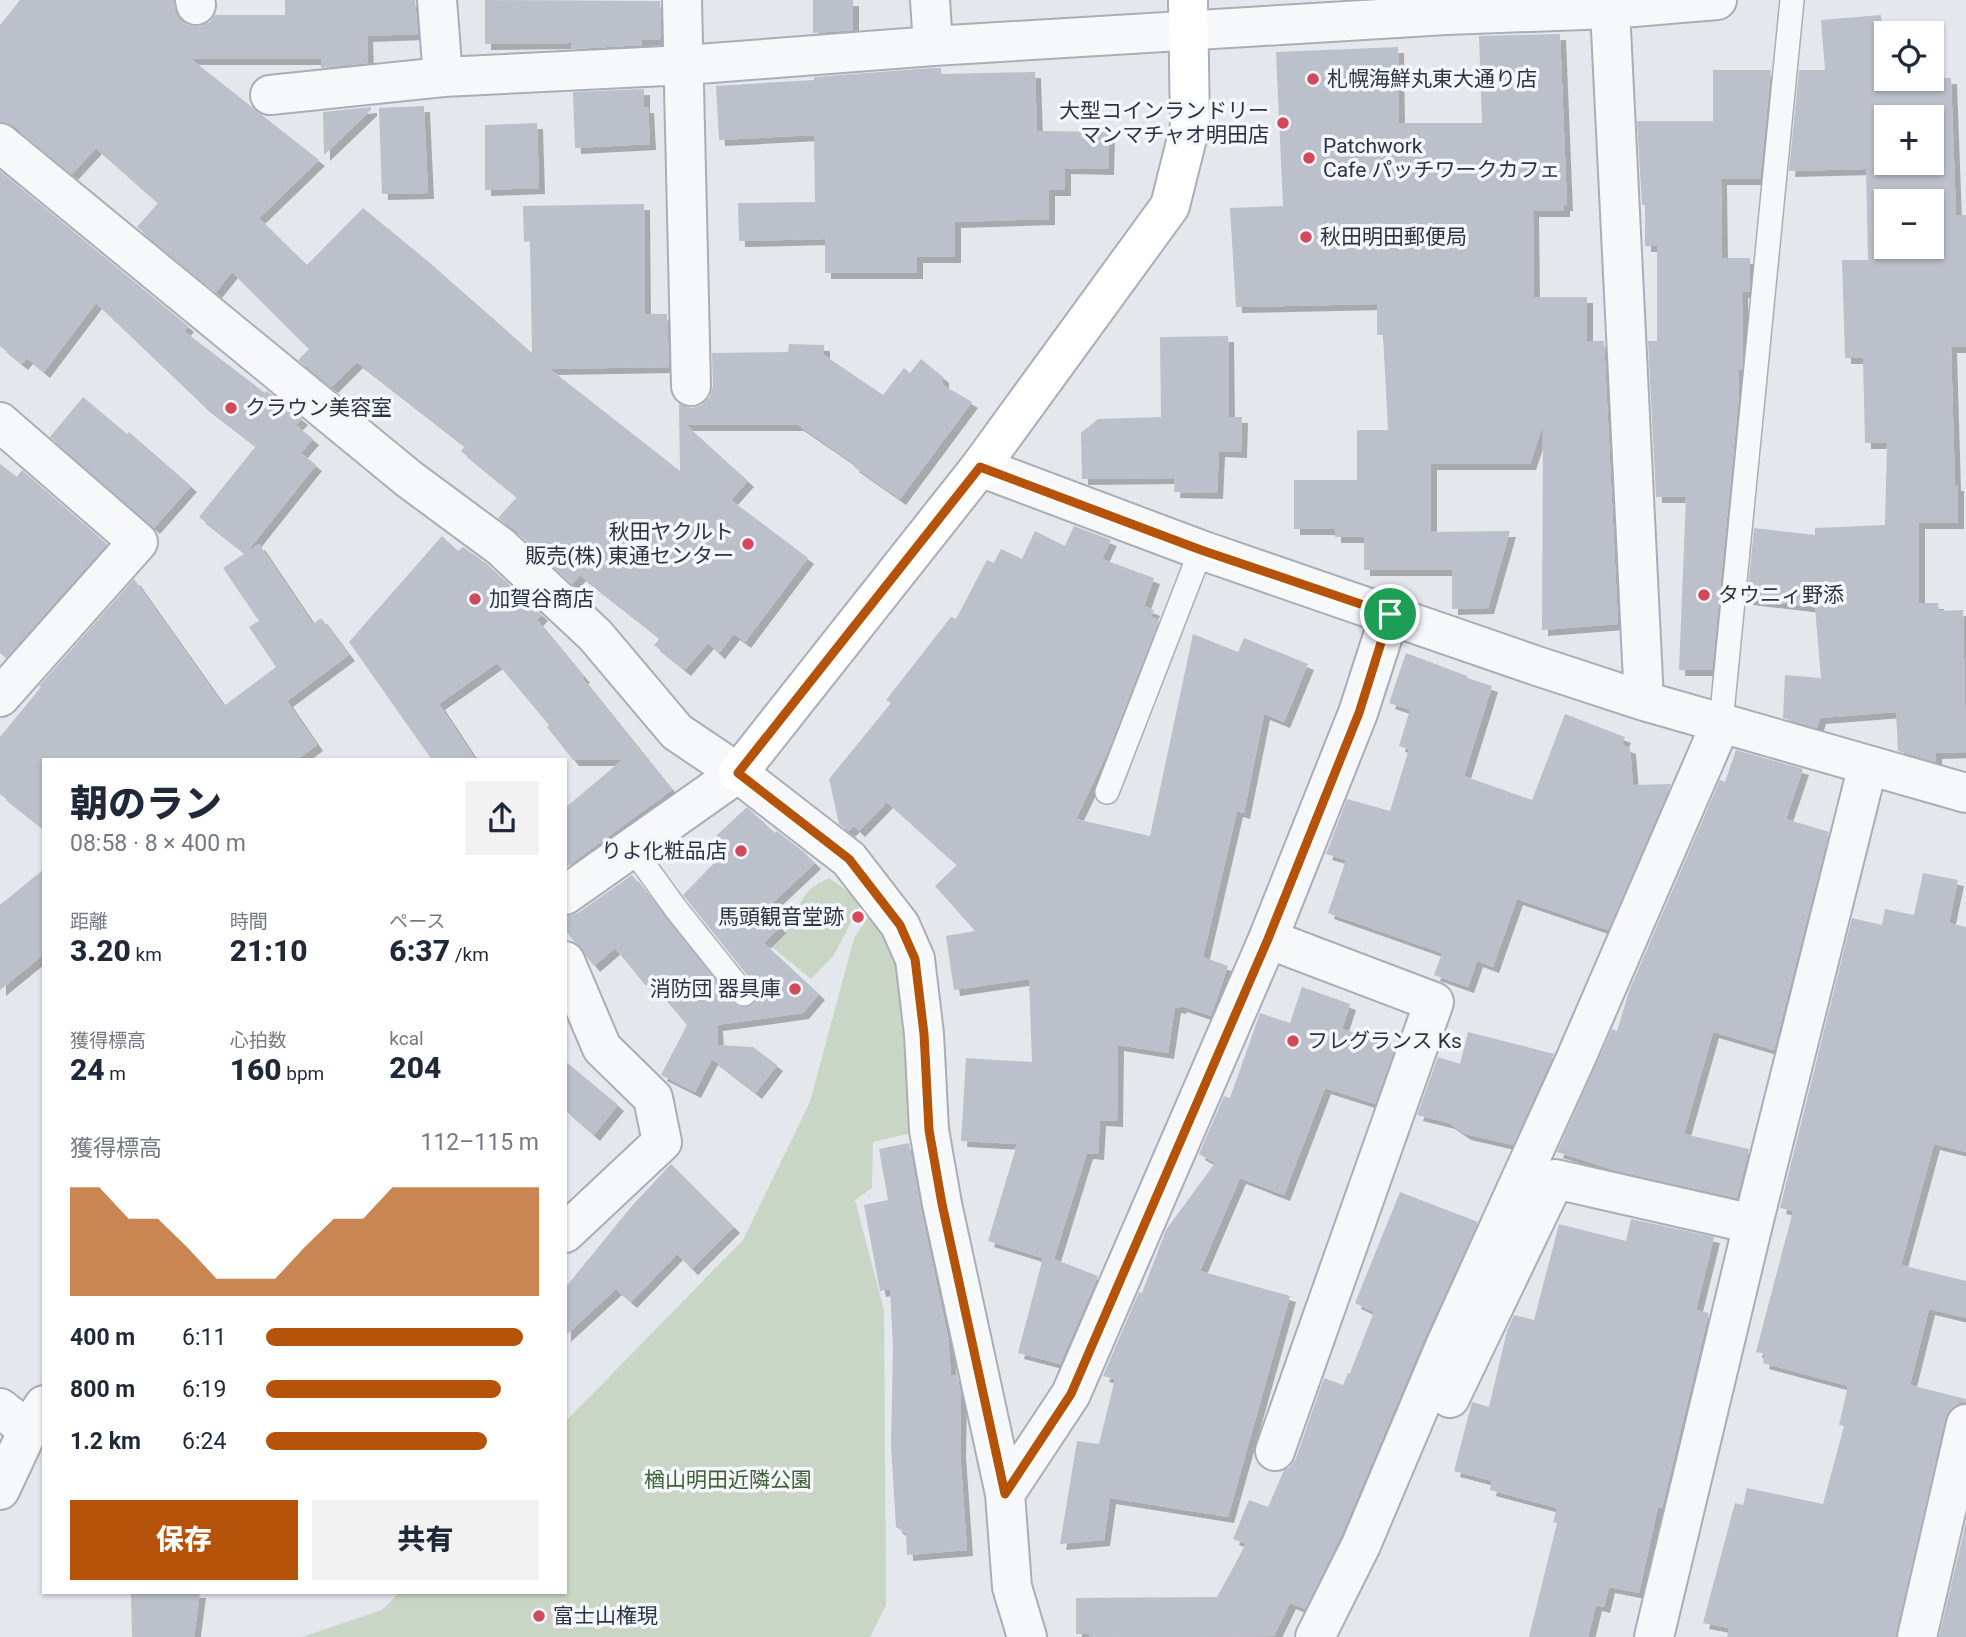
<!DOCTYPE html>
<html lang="ja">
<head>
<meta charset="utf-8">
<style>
	body { margin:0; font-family:Roboto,"Noto Sans JP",sans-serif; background:#f2f2f3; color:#1f2937; height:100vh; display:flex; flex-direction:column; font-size:26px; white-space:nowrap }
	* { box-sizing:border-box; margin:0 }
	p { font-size:23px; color:#747a83 }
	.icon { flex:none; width:38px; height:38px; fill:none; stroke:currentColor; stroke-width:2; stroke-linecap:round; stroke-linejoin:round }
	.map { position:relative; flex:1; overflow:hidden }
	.sheet { position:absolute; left:42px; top:758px; width:525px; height:836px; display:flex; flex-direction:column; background:#fff; border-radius:0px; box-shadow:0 2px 5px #0004 }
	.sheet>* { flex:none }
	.controls { position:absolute; left:1874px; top:21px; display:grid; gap:14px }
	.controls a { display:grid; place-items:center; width:70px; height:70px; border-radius:0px; background:#fff; box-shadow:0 2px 5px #0004; font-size:35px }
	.pin { position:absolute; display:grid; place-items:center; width:60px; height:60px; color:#fff; margin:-30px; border:4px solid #fff; border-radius:50%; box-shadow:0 2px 7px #0007 }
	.round { display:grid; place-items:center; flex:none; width:74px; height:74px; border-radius:0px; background:#f2f2f3 }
	.summary { display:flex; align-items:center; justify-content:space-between; height:119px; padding:0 28px }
	h1 { font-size:38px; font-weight:800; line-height:52px }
	.stats { display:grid; grid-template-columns:repeat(3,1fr); gap:10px; height:119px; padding:7px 28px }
	.stats div { display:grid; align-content:center }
	.stats b { font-size:30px; font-weight:800 }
	.stats small { font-size:19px; font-weight:400 }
	.stats p { font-size:19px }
	.chart { height:196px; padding:14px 28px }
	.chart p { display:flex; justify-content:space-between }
	.chart svg { width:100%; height:126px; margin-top:7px; fill:#b45309; opacity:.7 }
	.action { display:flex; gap:14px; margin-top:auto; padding:14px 28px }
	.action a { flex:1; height:80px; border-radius:0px; background:#b45309; color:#fff; font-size:28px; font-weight:800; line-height:80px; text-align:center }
	.action a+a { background:#f2f2f3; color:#1f2937 }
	ul { padding:0 28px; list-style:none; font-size:23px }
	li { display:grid; grid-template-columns:112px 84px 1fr; align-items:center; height:52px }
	li i { height:18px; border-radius:9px; background:#b45309 }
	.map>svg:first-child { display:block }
</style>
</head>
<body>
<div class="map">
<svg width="1966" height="1637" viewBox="0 0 1966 1637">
	<defs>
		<filter id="shadow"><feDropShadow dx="6" dy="6" stdDeviation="0" flood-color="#0004"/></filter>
	</defs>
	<rect width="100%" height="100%" fill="#e4e7ec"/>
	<!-- green -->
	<path fill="#c9d6c5" d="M829,878L862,901L834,955L811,979L772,947C778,940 786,933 790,925C803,900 801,891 829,878Z
		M873,910L890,931L914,1024L920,1131L873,1142L872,1188L855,1200L884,1310L886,1605L870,1637H302L382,1610L399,1593L565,1592V1422L743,1240L810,1102L854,938Z"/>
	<!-- building -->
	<path fill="#bbc0ca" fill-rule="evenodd" filter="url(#shadow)" d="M20,0H174L175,9L180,20L188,25L200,26L210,22L215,15H285V0H415L418,34L367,36L368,63L321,68V59H191L319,160L259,218L307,265L363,208L430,263L532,353L530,241L524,242L523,206L644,204L645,314H667L669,367L550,369L680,471L679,404L692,408L702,405L710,397L713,385L712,353L788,352L789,344L824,345V355L883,395L904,368L910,373L921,359L943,377V385L972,402L900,499L853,466L855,464L798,425H686L748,481L731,500L808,558L745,642L734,634L719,653L708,643L685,670L654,645L660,638L580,575L572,584L516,531L498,518L517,497L461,451L465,446L357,362L332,387L298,360L309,349L232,272L216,292L137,227L158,203L96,148L72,174L14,126L0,122V25Z
		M485,0L660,1L661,39L642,40V45L572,49L571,43L485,44Z
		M813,0H853V30L813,33Z
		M1881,15L1886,80L1951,78L1956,215H1966V347H1951L1955,485H1958V523H1919V603H1938L1939,611L1963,610L1966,752L1936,753V762L1898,751L1896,712L1820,718L1817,728L1783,718L1785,675L1821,678L1815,607L1747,599L1754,528L1815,535V528L1885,525L1887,443H1865L1863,358H1845L1842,260H1868L1866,169L1789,171L1799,70H1825L1821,20ZM1886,117H1932V163H1886ZM1886,201H1932V247H1886Z
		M1560,34L1567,205H1564V211H1533L1534,297H1587V341H1604L1618,624L1542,630L1543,425L1530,464H1431V532L1510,531L1488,608L1452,609V570H1364V537H1335V529H1294V480H1357V430H1388L1383,335H1377V304L1236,307L1230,208L1283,206L1276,52L1398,47L1399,123H1482L1479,36Z
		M932,68H941V74L1035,72L1037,131L1109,132L1108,169L1065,168V190H1049V219L955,222V257H917V273H825V239L739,241L738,203L815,202L814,135L719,140L716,86L814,80V77Z
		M1713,70H1771L1760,179H1721L1722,258H1750V287L1749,292H1742L1743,357L1742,370H1739V395L1712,670H1679L1686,497H1656L1648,341H1657V246H1645V205H1642L1637,121H1713Z
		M644,89V107H648L650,144L575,148L573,92Z
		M424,106L428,193L382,194L379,108Z
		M371,107V110L324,155L323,112Z
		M537,123L539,188L485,190V125Z
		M0,171L188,326L184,331L265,393L267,391L302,419L296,425L313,439L301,453L316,465L246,553L259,544L313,624L321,618L349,655L287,701L317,745L297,760H44V829L0,794V737L41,687L39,686L134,579L224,706L276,667L249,627L259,621L223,568L245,553L199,517L256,446L203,405L96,303L44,372L27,358L22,364L0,346Z
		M1228,336L1229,417H1242L1241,452L1219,451L1217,493L1174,492L1175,478L1082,479L1081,433L1098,419L1161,417L1160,337Z
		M83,397L127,434L129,432L191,486L154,528L50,437Z
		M0,464L17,477L22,470L107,544L6,658L0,653Z
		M1074,526L1111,540L1102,559L1154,578L1144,606L1154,610L1151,617L1159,620L1108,751L1076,819L1150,836L1193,634L1238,652L1244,638L1308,664L1284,722L1264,714L1244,813L1237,811L1203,957L1228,966L1211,1016L1181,1006L1180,1008L1175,1007L1168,1053L1118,1045L1117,1121L1100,1120L1098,1154L1087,1153L1054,1259L1098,1276L1060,1364L1018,1353L1043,1258L988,1241L1017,1144L961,1141L966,1058L1032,1062L1029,979L954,990L946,936L975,931L935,886L957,865L887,802L859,831L854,826L849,831L839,824L829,779L891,703L886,700L951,617L956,619L987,560L994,563L1001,549L1022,559L1035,531L1065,546Z
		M442,536L458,551L463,547L487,564L542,615L537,620L584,677L582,678L672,790L565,868V808L622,760H573L547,727L549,725L497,663L439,704L476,760H432L349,642Z
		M1406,653L1467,676V678L1492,686L1464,776L1532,800L1565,714L1625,737L1622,745L1630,748L1633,785L1671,784L1608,930L1517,899L1493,967L1477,961L1468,987L1434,975L1442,953L1328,913L1346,860L1326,854L1347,799L1390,811L1409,749L1399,746L1410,710L1389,703Z
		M1736,750L1803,769L1786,819L1829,832L1774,1050L1713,1032L1684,1134L1749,1149L1737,1198L1617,1171L1557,1152L1612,1029L1617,1031L1629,991L1720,780L1725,782Z
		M747,807L775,833L777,831L805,853L815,863L764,911L780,927L764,943L819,994L803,1013L717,1025L718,1045L753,1047L777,1065L756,1093L712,1059L695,1092L661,1075L687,1025L650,981L645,985L615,948L594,966L565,930V917L578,913L632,875L733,1003L740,1007L752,1005L757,998L755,985L683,895L721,856L716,850V836Z
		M44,869V954L0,990V905Z
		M1923,873L1958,880L1949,923L1966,927V1152L1934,1144L1901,1265L1966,1281V1318L1929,1309L1910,1385L1966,1399V1403H1959L1951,1409L1945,1419L1896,1637H1727L1729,1628L1703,1623L1735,1503L1743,1505L1747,1488L1823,1504L1844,1426L1839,1425L1848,1386L1763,1363L1765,1354L1756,1352L1793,1211L1780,1208L1852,918L1882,925L1885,909L1914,915Z
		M1302,987L1350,1004L1342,1029L1396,1045L1375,1104L1325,1088L1284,1195L1240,1178L1200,1271L1290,1296L1228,1517L1110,1498L1104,1540L1060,1544L1077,1441L1099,1444L1115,1379L1103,1376L1139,1292L1142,1293L1166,1230L1215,1163L1199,1154L1224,1096L1230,1098L1260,1013L1290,1023Z
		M1468,1032L1554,1054L1513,1145L1465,1134L1449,1123L1417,1115L1438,1057L1460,1064Z
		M565,1061L618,1105L594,1135L565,1110Z
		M909,1143L921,1209L948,1337L951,1375H957L961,1394L960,1451L967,1550L907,1555L906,1534L896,1527L891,1446L893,1347L890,1289L880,1291L864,1205L888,1200L879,1149Z
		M671,1164L734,1227L692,1269L677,1254L631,1302L616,1289L565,1336V1288L631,1207Z
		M1400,1192L1478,1222L1426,1335L1341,1536L1305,1609L1290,1603L1274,1636L1089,1637V1634H1076V1598L1217,1597L1246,1544L1233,1539L1249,1500L1268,1507L1284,1470L1290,1467L1296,1458L1324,1378L1343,1385L1348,1373H1350L1374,1312L1355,1303Z
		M1631,1219L1714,1237L1696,1310L1709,1313L1662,1508L1658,1507L1639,1593L1609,1587L1604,1607L1596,1605L1588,1637H1529L1557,1523L1553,1522L1557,1508L1490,1490L1492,1481L1454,1471L1472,1402L1489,1407L1507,1331L1514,1315L1534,1320L1559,1224L1626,1241Z
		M1966,1522V1637H1939Z
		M131,1592H200L194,1637H132Z"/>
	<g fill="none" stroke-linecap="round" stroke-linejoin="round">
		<defs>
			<path id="lane" d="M1721,723L1792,0
				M1107,792L1201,550
				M632,848L676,909L744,994"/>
			<path id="street" d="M195,0L196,5
				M437,0L443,77L685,65L933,46L1446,15L1610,9L1717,0
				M682,0L691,386
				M930,0L933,46
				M1610,9L1644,701
				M270,95L443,77
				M0,143L409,479L501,547L595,635L677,732L738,773L849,859L900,925L915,959L924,1034L929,1130L942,1204L1005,1494L1012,1587L1027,1637
				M0,422L138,542L0,697
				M980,467L1201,550L1537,666L1644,701L1966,793
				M565,895L738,773
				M1268,939L1434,1002L1275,1451
				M565,961L602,1048L653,1098L662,1142L565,1233
				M1450,1398L1555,1179L1753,1224
				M0,1408L28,1430
				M0,1490L28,1430L44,1405
				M1005,1494L1071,1394L1268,939L1358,713L1390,614
				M1315,1637L1361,1545L1446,1344L1576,1058L1721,723
				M1654,1637L1753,1224L1868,765
				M1917,1637L1966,1424"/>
			<path id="secondary" d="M738,773L980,467L1170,206L1190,126L1188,0"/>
		</defs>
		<!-- lane casing -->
		<use href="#lane" stroke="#a9aeb7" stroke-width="26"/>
		<!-- street casing -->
		<use href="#street" stroke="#a9aeb7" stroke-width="42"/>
		<!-- secondary casing -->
		<use href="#secondary" stroke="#a9aeb7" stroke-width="42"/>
		<!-- lane -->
		<use href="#lane" stroke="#f7f8fa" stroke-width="23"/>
		<!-- street -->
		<use href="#street" stroke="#f7f8fa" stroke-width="38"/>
		<!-- secondary -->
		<use href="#secondary" stroke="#fff" stroke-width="38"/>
	</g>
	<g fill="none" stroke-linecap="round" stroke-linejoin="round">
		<defs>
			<path id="route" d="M980,467L1201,550L1390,614L1359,713L1268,939L1071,1394L1005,1494L942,1204L929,1130L924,1034L915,959L900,925L849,859L738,773Z"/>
		</defs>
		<!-- route casing -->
		<use href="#route" stroke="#fff" stroke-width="14"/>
		<!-- route -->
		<use href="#route" stroke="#b45309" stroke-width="9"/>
	</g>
	<!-- markers -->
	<g fill="#d1495b" stroke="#f4f6f9" stroke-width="2.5">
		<circle cx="1313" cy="79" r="7"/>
		<circle cx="1283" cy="123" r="7"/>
		<circle cx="1309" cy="158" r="7"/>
		<circle cx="1306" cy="237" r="7"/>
		<circle cx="231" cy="408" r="7"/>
		<circle cx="748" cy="544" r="7"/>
		<circle cx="1704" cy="595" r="7"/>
		<circle cx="475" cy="599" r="7"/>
		<circle cx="741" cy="851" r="7"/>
		<circle cx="858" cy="917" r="7"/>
		<circle cx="795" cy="989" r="7"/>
		<circle cx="1293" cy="1041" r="7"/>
		<circle cx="539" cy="1616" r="7"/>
	</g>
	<g text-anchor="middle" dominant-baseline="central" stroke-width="7" stroke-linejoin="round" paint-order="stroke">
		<!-- poi labels -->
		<g font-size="21" fill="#2b3445" stroke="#f4f6f9" text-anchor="start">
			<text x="1327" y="79">札幌海鮮丸東大通り店</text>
			<text x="1269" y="111" text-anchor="end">大型コインランドリー<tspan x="1269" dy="24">マンマチャオ明田店</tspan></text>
			<text x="1323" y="146">Patchwork<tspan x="1323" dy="24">Cafe パッチワークカフェ</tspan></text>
			<text x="1320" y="237">秋田明田郵便局</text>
			<text x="245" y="408">クラウン美容室</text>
			<text x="734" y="532" text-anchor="end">秋田ヤクルト<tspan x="734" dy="24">販売(株) 東通センター</tspan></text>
			<text x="1718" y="595">タウニィ野添</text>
			<text x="489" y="599">加賀谷商店</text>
			<text x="727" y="851" text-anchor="end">りよ化粧品店</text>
			<text x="844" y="917" text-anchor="end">馬頭観音堂跡</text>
			<text x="781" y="989" text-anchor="end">消防団 器具庫</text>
			<text x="1307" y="1041">フレグランス Ks</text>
			<text x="553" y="1616">富士山権現</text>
		</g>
		<!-- park labels -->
		<g font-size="21" fill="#3f6138" stroke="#f4f6f9">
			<text x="728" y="1480">楢山明田近隣公園</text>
		</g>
	</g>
</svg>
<div class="controls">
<a><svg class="icon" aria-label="locate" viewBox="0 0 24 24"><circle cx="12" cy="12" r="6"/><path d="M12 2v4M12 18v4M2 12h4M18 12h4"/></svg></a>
<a>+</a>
<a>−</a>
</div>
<div class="pin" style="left:1390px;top:614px;background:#1e9e55"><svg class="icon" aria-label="arrive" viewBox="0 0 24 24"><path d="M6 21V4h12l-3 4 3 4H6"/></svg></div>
<section class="sheet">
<div class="summary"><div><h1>朝のラン</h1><p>08:58 · 8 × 400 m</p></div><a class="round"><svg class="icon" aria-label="share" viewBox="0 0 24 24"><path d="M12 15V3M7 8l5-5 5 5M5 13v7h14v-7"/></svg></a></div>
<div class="stats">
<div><p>距離</p><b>3.20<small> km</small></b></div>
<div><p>時間</p><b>21:10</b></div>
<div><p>ペース</p><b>6:37<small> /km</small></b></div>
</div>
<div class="stats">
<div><p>獲得標高</p><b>24<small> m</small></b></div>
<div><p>心拍数</p><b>160<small> bpm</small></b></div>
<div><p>kcal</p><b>204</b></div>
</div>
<div class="chart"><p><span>獲得標高</span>112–115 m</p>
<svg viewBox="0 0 160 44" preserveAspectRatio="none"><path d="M0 44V6L10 6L20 17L30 17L40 27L50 38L60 38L70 38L80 27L90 17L100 17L110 6L120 6L130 6L140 6L150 6L160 6V44z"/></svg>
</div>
<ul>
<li><b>400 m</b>6:11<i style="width:94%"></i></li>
<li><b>800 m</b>6:19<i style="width:86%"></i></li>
<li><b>1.2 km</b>6:24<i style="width:81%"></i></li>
</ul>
<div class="action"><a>保存</a><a>共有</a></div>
</section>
</div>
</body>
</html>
